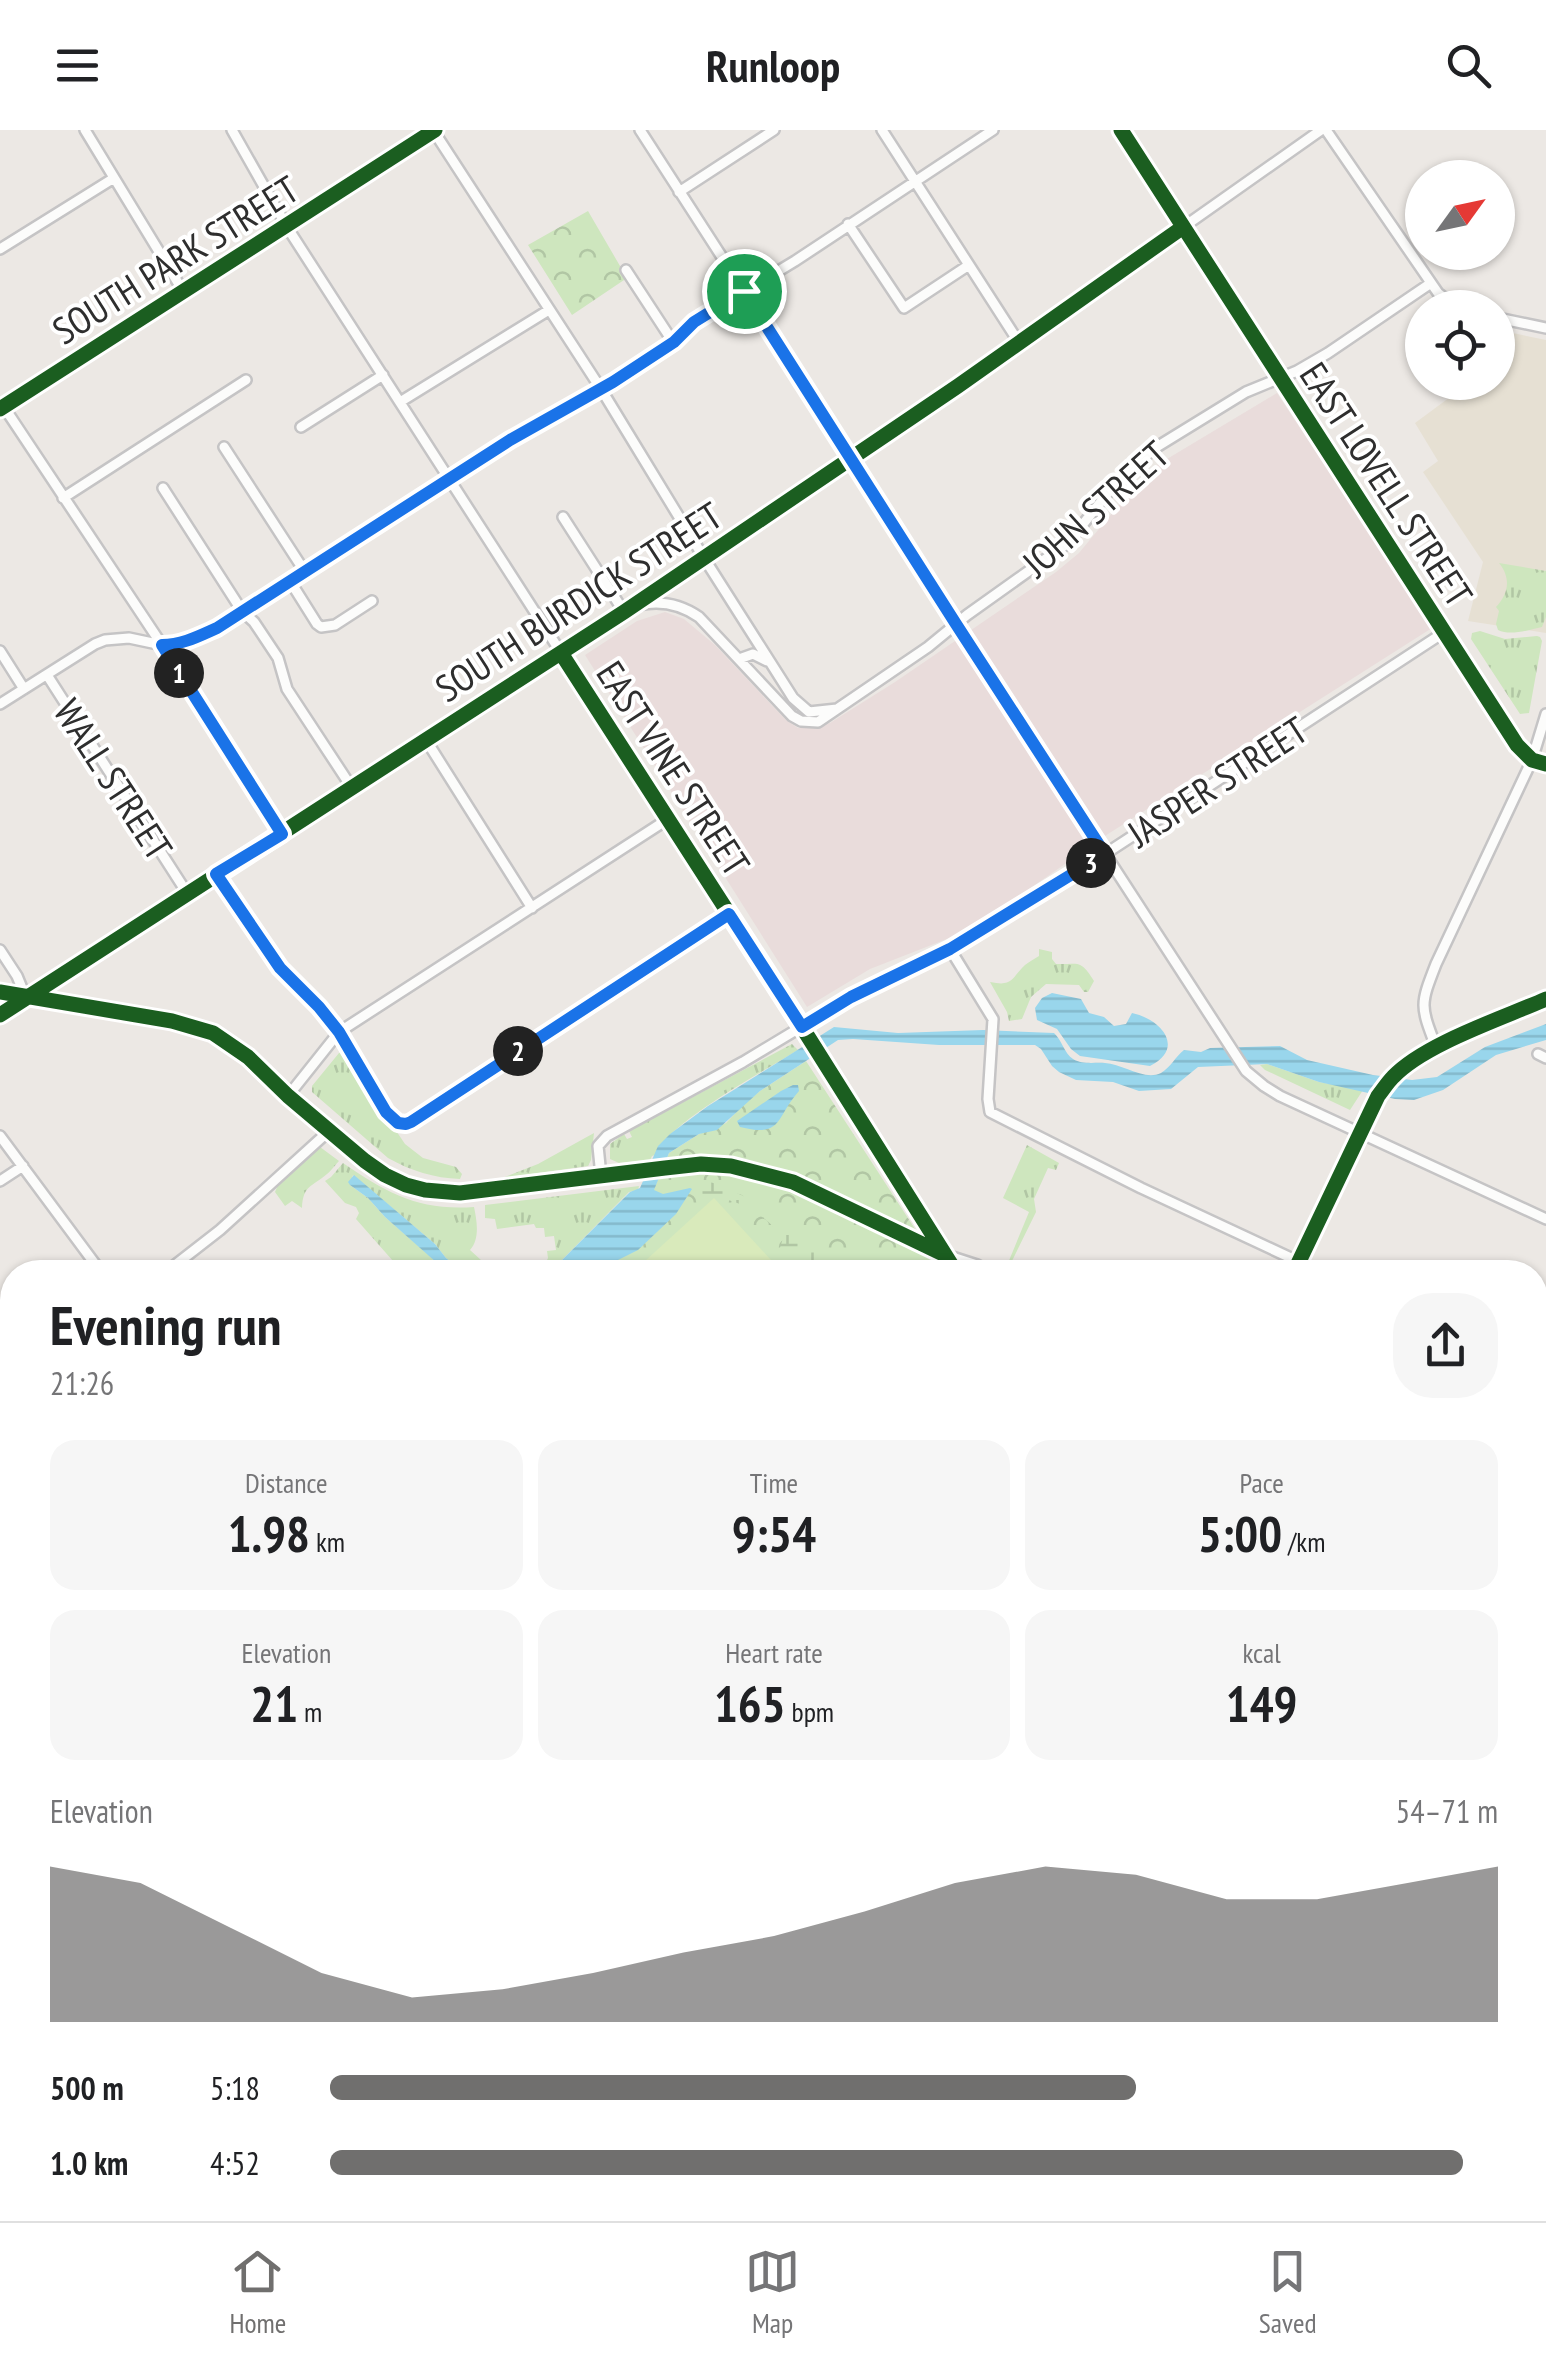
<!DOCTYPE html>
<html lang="en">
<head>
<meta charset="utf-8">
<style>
	body { margin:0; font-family:"PT Sans Narrow",sans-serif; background:#f6f6f6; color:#202124; height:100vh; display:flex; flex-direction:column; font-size:38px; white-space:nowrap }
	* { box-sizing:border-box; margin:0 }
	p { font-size:32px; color:#757577 }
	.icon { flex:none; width:55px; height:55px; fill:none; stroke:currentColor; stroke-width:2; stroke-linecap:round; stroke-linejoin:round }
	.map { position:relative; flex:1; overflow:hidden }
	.sheet { position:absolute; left:0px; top:1130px; width:1548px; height:962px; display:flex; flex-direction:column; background:#fff; border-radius:40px 40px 0 0; box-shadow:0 2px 8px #0004 }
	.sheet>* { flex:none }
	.needle { width:65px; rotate:57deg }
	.controls { position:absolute; left:1405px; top:30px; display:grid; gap:20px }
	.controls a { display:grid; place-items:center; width:110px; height:110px; border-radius:50%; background:#fff; box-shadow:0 2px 8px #0004; font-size:50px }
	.pin { position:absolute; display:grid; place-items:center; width:85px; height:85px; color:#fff; margin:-42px; border:5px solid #fff; border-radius:50%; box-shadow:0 2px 10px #0007 }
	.km { position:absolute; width:50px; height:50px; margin:-25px; border-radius:50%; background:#222; color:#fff; font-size:28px; line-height:50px; text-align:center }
	.round { display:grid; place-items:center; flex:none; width:105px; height:105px; border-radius:40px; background:#f6f6f6 }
	.overview { display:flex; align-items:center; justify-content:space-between; height:170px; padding:0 50px }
	h1 { font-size:55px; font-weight:700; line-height:75px }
	.figures { display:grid; grid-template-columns:repeat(3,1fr); gap:15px; height:170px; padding:10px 50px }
	.figures div { display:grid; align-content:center; border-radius:25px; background:#f6f6f6; text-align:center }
	.figures b { font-size:50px; font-weight:700 }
	.figures small { font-size:28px; font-weight:400 }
	.figures p { font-size:28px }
	.chart { height:280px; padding:20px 50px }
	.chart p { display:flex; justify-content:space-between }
	.chart svg { width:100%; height:180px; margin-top:10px; fill:#706f6e; opacity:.7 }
	ul { padding:0 50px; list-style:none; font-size:32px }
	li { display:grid; grid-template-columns:160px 120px 1fr; align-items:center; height:75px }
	li i { height:25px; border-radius:12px; background:#706f6e }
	header { display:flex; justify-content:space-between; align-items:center; height:130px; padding:0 50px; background:#fff; font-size:45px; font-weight:700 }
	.tab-bar { display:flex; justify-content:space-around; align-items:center; height:140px; border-top:2px solid #e0e0e0; background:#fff; font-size:28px; color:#757577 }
	.tab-bar a { display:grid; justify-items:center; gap:5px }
	.tab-bar .selected { color:#706f6e }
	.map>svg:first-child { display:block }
</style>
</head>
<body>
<header><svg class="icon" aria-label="menu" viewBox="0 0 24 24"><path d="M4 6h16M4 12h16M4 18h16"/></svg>Runloop<svg class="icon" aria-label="search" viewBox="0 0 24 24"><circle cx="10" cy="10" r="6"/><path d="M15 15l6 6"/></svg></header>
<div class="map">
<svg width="1546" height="2091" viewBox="0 0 1546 2091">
	<defs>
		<pattern id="grass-tufts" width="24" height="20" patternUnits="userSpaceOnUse" patternTransform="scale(2.5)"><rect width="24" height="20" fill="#cee6be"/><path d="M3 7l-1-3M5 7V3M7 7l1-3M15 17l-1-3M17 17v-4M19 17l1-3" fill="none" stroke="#b1c6a4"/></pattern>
		<pattern id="forest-crowns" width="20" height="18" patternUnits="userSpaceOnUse" patternTransform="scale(2.5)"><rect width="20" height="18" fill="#cee6be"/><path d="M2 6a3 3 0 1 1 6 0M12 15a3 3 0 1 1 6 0" fill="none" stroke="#b1c6a4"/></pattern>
		<pattern id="wetland-marsh" width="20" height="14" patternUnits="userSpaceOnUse" patternTransform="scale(2.5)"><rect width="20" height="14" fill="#cee6be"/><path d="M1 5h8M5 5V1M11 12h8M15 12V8" fill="none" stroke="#b1c6a4"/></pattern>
		<pattern id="water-rules" width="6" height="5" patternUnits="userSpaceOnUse" patternTransform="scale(2.5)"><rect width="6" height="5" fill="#99d6ec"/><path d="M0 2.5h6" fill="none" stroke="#84b8cb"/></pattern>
	</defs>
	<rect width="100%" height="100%" fill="#ece8e4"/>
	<!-- education -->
	<path fill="#e6e0d3" d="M1498,200L1546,210V503L1468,491L1483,432L1423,342L1438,331L1415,293L1457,262L1458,253L1498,252Z
		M1019,2080H1362L1369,2091H1026Z"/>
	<!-- medical -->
	<path fill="#e9dcdb" d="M1277,263L1432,498L1108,704L1032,757L957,805L870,839L807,877L585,525L637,491L665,482L684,489L715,515L786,590L798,598L830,593L895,552L1056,442L1079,423L1147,341Z"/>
	<!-- grass -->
	<path fill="url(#grass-tufts)" d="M1499,433L1546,441V487L1542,497C1529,500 1510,506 1498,500L1496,494L1499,481L1496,477C1509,463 1511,448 1499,433Z
		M1480,501L1505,509L1537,506L1540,507L1542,511L1529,583L1520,584L1471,509L1472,503Z
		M1039,819L1052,822V829L1056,834C1078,835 1080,828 1094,851L1088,862H1084L1079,855L1046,854L1031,867L1022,889L1009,891L1007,882L990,852C1014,857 1011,848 1025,835C1029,832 1034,829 1039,826Z
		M792,914L798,920C766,940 667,993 655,1025L652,1026L650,1030L619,1033L610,1029V1014L624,1004L627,1009L632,1007L629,1001Z
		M343,922L405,1014L423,1028L456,1037L462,1044L460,1049C434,1048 411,1041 388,1028L312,962V956L339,923Z
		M1267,934L1319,952L1363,960L1350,980L1265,940L1260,935Z
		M594,1003L591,1030L588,1036L502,1048L538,1034Z
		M1027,1015L1059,1033L1056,1040L1048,1038L1034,1069L1036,1082L1012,1131L1018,1135L1017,1137L1008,1133L1029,1082L1003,1068Z
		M320,1017L339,1031C338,1032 329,1043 327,1044C312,1057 303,1055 302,1078L292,1071L285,1076L275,1062L278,1055Z
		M343,1033C387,1063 419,1081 474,1077C477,1091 480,1109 470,1120L492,1140L500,1137L506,1142H463L446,1128L435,1114L353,1045L350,1055L368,1068L385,1087L438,1133L422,1142L415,1140L412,1142H381L393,1131L356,1089L359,1083L356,1077L345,1073L325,1051L331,1047Z
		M639,1056L638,1060L629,1062L550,1142H541L548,1128L547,1121L556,1120L554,1106L545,1107L544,1098H536L534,1094L497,1099L495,1089L485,1088V1075Z"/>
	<!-- forest -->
	<path fill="url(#forest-crowns)" d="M588,81L627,148L572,185L528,115Z
		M806,931L943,1142H570L653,1061L669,1023L699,1004L726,993L744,974L760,961Z"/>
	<!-- wetland -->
	<path fill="url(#wetland-marsh)" d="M709,1051C753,1071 815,1091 828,1142H768L774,1137L783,1108C764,1082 728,1062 696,1068L701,1055Z"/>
	<!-- pitch -->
	<path fill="#d9eabb" d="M714,1068L771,1130L757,1142H633Z"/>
	<!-- water -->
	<path fill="url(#water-rules)" d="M1052,863L1081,869L1089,883L1104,887L1114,896L1126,894L1132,883C1161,889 1186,918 1150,936L1080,926L1071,919L1057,899L1037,890L1035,878L1042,868Z
		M1546,894V910L1496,925L1443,960L1414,970L1395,969L1319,952L1267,934L1198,937L1171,959L1139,961L1113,952L1076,950L1059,942L1052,936L1041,919L1035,915H939L853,909L838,910L760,961L717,1000L699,1004L669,1023L654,1060L663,1064L690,1058L692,1059L676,1084L638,1120L616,1131L603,1142H550L630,1062L640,1058L658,1016L670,1004L708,976L834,897L898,903L983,900L1054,903C1062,910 1064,923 1073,929C1083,935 1095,932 1105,933C1123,934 1144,951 1161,943C1171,937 1175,927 1184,920L1201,922L1210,918L1280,916L1307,930L1373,945L1412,950L1437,947L1485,917Z
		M793,955H798L799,961C775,988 783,1008 740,997L737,991L781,961Z
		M354,1045L435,1114L446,1128L463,1142H422L437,1133L385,1087L368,1068L350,1055L348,1052Z"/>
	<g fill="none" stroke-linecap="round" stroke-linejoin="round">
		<defs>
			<path id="minor" d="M85,0L183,161
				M232,0L287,97L802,897L956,1142
				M433,0L601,259L704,428L793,568L809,582L837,579
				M640,0L858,338L956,494L1246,941L1264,956L1280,966L1546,1089
				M882,0L1018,211
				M1121,0L1517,615L1532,630L1546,634
				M1326,0L1438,163L1458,178
				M679,62L774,0
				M848,94L904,178L969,135
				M0,119L114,48
				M626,140L673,212
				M1498,188L1546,198
				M400,272L549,180
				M4,277L162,515L282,703
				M301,297L383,245
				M224,317L305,442
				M163,358L242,481L254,492L278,528L287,559L352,658
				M63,368L246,250
				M563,387L624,482
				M290,451L317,494L321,497L335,495L372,471
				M639,475C661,470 680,474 699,487L792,586L801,591L818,592L928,517L967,485L1068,413L1119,349L1155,318L1246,262L1297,241L1328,223L1431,153
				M0,521L24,559
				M739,529L753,524L767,531
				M47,545L187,763
				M0,574L95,514L105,510L129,508L162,515H173L217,498L510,310L601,259L673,212L694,192L795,131L993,0
				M426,610L532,778
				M216,744L280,838L319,877L339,902L387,982L401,994L411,992L729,784
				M950,819L993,889L988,969L990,982L1141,1058L1321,1142
				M0,820L17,846L26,868
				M0,862L172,891L213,903L248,927L288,966L365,1031L385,1045L406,1055L425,1060L460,1063L665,1038L701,1034L731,1036L793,1052L943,1124L977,1135L990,1142
				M0,885L624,482L958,256L1321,0
				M1436,917C1420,875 1420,875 1436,834L1532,630L1546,584
				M1538,924L1546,928
				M288,966L339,902L668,689
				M0,1006L101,1142
				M601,1046L598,1016L607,1006L743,932L851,867L950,819L1105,724L1443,503
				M0,1051L23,1036
				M166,1142L220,1100L330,1000
				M1535,1243L1546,1248
				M1535,1378L1546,1354
				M1535,1401L1546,1406
				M0,1560L12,1579
				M1535,1618L1546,1636
				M1546,1779L1540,1788L1546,1789
				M0,1830L12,1823
				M0,1859L12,1879
				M1535,2024L1546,2042
				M0,2055L12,2047
				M142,2080L149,2091
				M333,2080L340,2091
				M1001,2080L1007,2091
				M1377,2080L1384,2091"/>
			<path id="major" d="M0,279L435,0
				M1294,1142L1378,966C1383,960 1387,953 1393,947C1424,914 1503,888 1546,869
				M796,2091L801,2080"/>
		</defs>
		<!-- minor casing -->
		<use href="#minor" stroke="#c5c4c5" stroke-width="14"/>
		<!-- major casing -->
		<use href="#major" stroke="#c6c5c4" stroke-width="16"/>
		<!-- minor -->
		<use href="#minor" stroke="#fcfcfb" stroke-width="9"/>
		<!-- major -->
		<use href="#major" stroke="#e8e4d6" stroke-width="11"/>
		<defs>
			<path id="rail" d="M1535,1227L1546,1219
				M0,1723L12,1720"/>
		</defs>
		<!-- rail casing -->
		<use href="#rail" stroke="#dfdfe1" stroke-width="6"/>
		<!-- rail -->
		<use href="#rail" stroke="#fff" stroke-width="2.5" stroke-dasharray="8" stroke-linecap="butt"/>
		<defs>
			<path id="cycleway" d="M1121,0L1517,615L1532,630L1546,634
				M0,279L435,0
				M561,523L802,897L956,1142
				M0,862L172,891L213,903L248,927L288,966L365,1031L385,1045L406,1055L425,1060L460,1063L665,1038L701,1034L731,1036L793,1052L943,1124
				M0,885L624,482L958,256L1183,97
				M1294,1142L1378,966C1383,960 1387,953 1393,947C1424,914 1503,888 1546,869"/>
		</defs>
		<!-- cycleway casing -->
		<use href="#cycleway" stroke="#fff" stroke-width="21"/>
		<!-- cycleway -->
		<use href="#cycleway" stroke="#1b5e20" stroke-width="15"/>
	</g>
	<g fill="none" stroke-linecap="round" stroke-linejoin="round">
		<defs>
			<path id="route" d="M744,161L956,494L1105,724L950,819L851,867L802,897L729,784L411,992L406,994L398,993L386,982L339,902L319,877L280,838L216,744L282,704L162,515C182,515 199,506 217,498L510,310L613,252L674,212L694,192Z"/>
		</defs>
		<!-- route casing -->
		<use href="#route" stroke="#fff" stroke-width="20"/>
		<!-- route -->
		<use href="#route" stroke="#1a73e8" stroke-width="12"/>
	</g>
	<g text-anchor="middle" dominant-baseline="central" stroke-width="8" stroke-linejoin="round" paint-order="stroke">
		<!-- street labels -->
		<g font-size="38" fill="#2e2e2e" stroke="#fff">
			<text transform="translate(175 129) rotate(-32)">SOUTH PARK STREET</text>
			<text transform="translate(1387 354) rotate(57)">EAST LOVELL STREET</text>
			<text transform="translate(1095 378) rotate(-42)">JOHN STREET</text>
			<text transform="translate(578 471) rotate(-33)">SOUTH BURDICK STREET</text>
			<text transform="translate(674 638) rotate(57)">EAST VINE STREET</text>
			<text transform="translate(114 649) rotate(57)">WALL STREET</text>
			<text transform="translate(1217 651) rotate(-33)">JASPER STREET</text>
		</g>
	</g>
</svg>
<div class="controls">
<a><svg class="needle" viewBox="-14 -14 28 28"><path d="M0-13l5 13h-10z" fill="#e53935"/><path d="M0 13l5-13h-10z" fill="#757577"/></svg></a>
<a><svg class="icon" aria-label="locate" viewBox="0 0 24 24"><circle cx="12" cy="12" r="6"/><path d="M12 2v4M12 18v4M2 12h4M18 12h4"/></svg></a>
</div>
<div class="pin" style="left:744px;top:161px;background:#1e9e55"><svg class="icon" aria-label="arrive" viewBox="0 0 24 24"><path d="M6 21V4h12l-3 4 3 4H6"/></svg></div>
<b class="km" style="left:179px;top:543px">1</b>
<b class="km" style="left:518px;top:921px">2</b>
<b class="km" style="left:1091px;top:733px">3</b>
<section class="sheet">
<div class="overview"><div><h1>Evening run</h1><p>21:26</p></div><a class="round"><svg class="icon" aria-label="share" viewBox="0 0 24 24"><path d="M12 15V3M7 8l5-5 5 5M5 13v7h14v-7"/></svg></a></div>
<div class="figures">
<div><p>Distance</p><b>1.98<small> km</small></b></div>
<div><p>Time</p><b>9:54</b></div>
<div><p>Pace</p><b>5:00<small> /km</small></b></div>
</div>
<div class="figures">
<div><p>Elevation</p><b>21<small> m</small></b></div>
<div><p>Heart rate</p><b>165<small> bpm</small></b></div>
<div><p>kcal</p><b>149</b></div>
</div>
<div class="chart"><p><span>Elevation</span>54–71 m</p>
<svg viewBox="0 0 160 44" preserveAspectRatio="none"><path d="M0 44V6L10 10L20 21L30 32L40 38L50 36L60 32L70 27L80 23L90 17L100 10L110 6L120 8L130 14L140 14L150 10L160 6V44z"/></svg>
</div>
<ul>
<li><b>500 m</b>5:18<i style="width:69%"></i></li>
<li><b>1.0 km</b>4:52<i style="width:97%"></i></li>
</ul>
</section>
</div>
<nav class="tab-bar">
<a class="selected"><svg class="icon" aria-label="home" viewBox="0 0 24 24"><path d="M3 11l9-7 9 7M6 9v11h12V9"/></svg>Home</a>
<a><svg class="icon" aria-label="map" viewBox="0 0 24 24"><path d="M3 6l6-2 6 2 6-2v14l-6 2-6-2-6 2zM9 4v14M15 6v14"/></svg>Map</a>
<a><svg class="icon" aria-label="saved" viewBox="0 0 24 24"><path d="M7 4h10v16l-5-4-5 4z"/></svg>Saved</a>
</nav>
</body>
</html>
